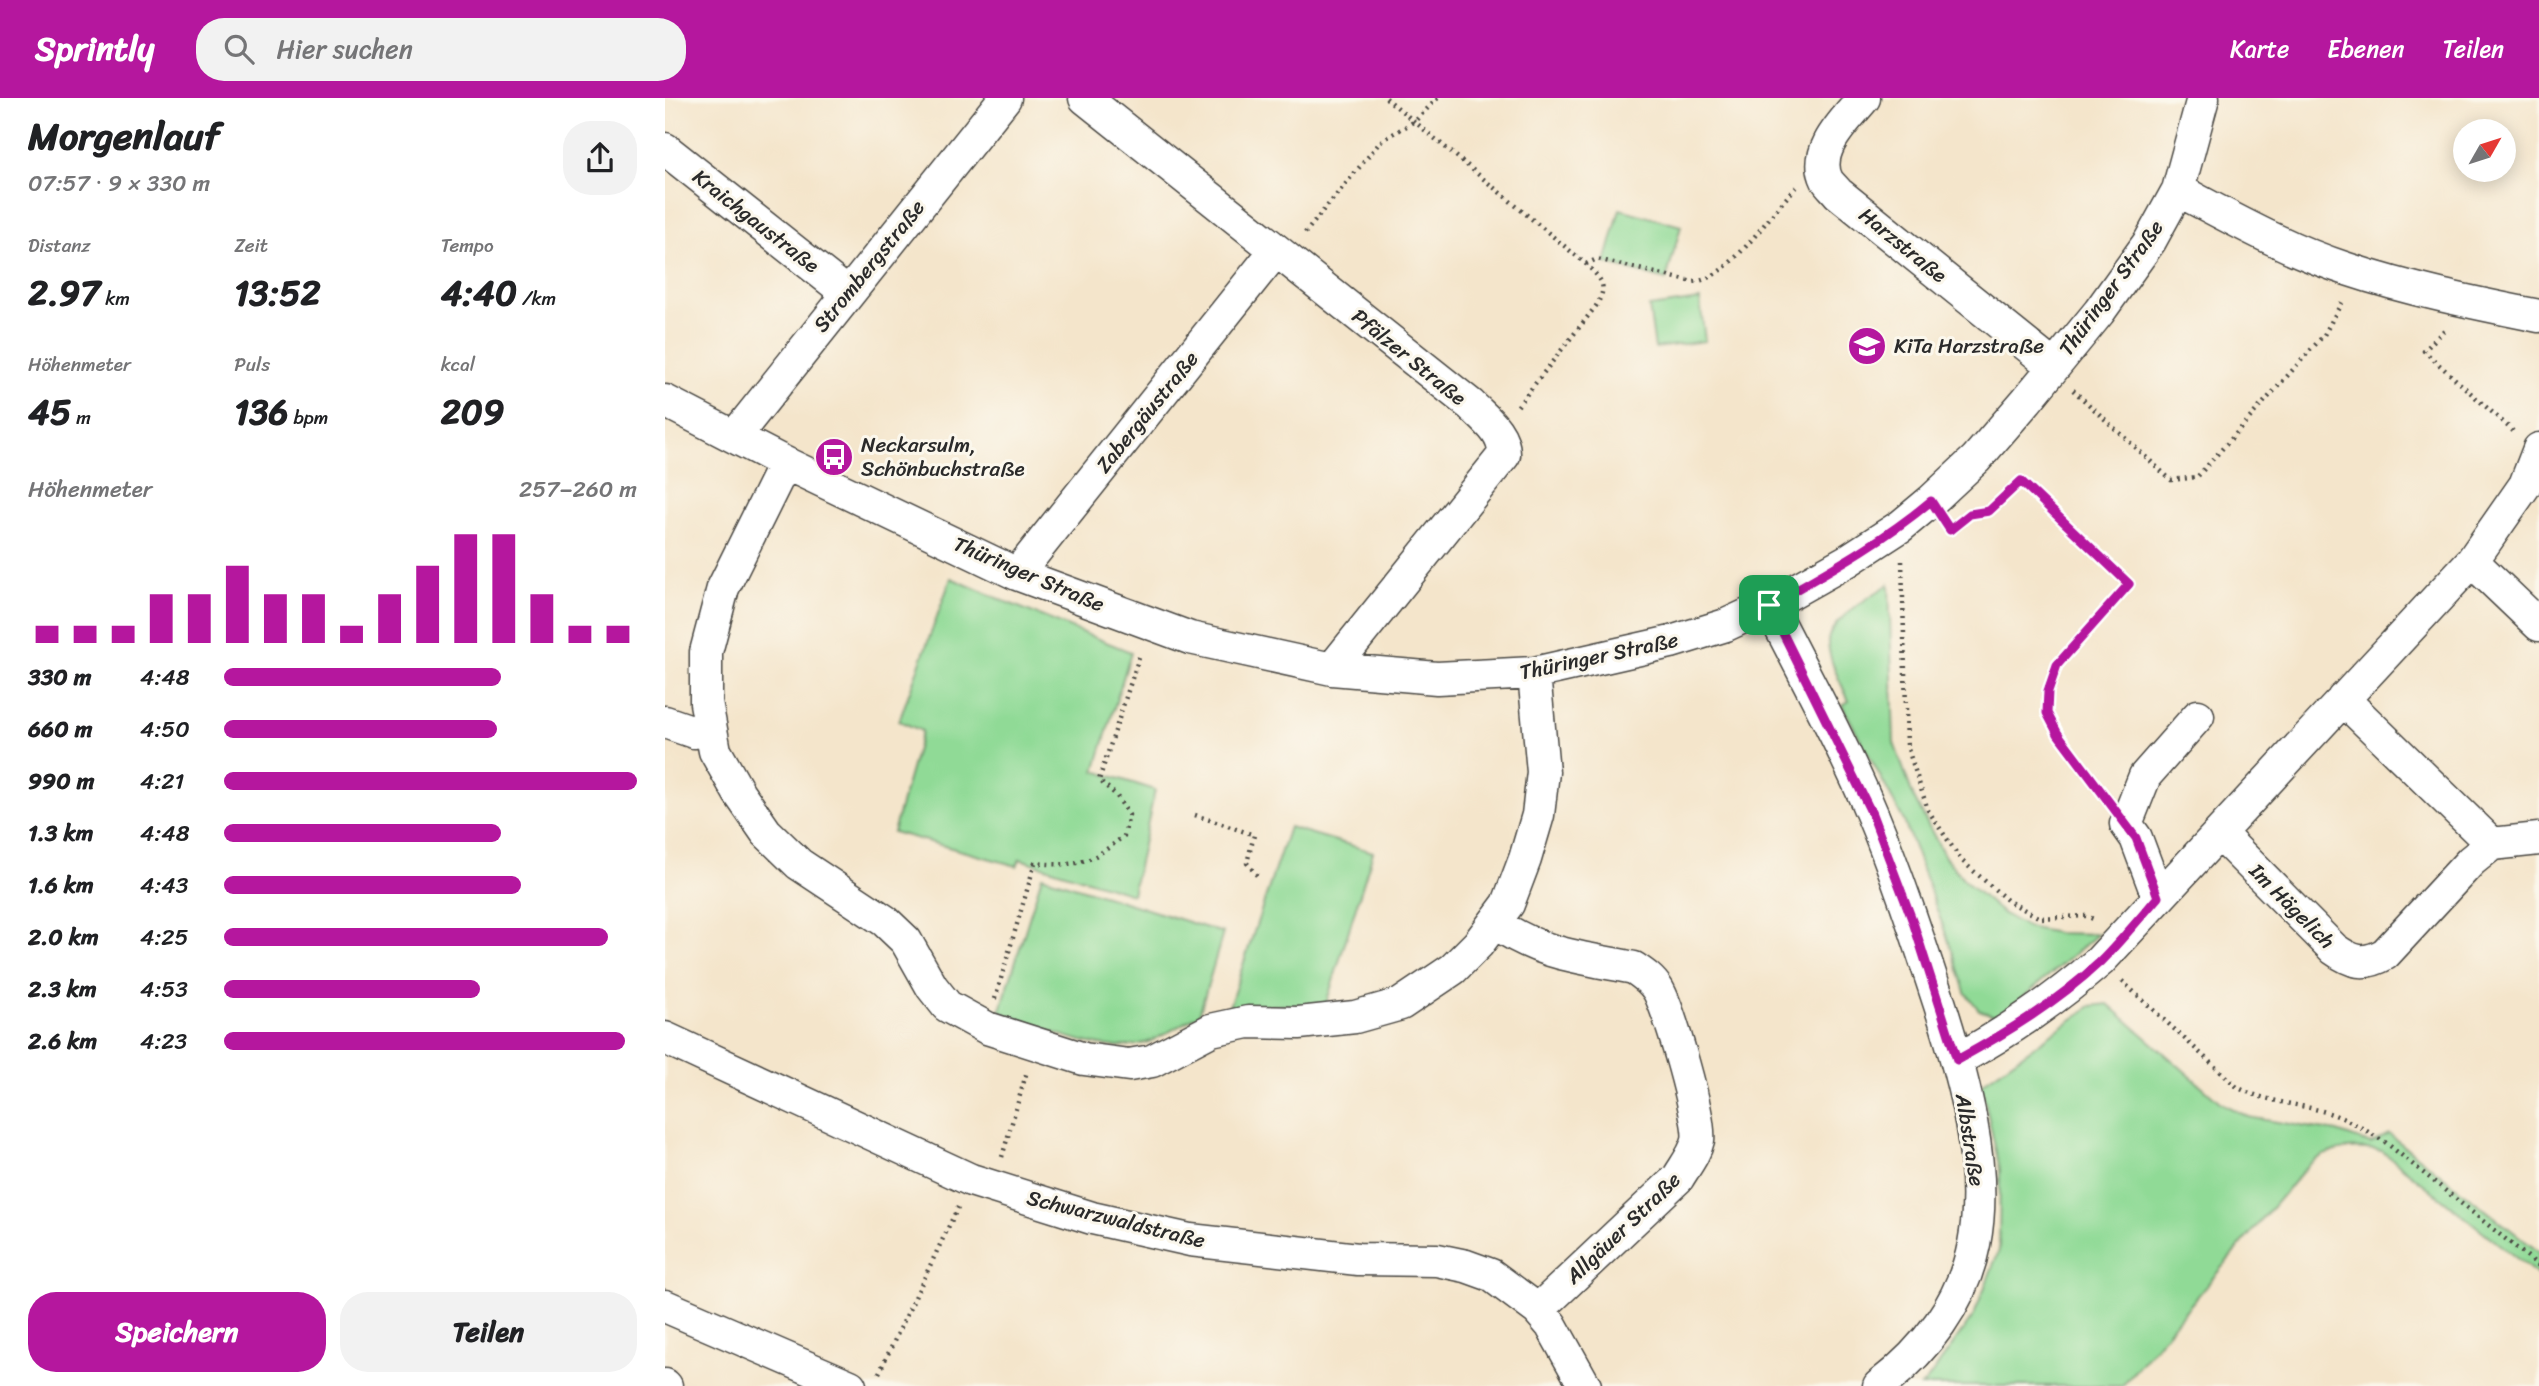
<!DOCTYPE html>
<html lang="de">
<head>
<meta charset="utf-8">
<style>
	body { margin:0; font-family:Sriracha,sans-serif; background:#f2f2f2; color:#202124; height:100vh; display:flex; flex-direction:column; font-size:26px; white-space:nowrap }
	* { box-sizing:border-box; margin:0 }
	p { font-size:23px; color:#757577 }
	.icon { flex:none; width:38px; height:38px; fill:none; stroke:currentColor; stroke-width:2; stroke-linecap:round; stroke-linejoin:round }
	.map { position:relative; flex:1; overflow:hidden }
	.details { display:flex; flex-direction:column; background:#fff; width:665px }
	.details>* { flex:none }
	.needle { width:46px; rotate:51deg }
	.controls { position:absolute; left:1788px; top:21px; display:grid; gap:14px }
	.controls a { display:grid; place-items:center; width:63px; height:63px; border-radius:50%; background:#fff; box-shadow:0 4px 18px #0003; font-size:35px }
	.pin { position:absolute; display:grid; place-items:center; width:60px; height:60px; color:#fff; margin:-30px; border-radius:14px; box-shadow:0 4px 10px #0006 }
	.round { display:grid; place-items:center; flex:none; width:74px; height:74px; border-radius:28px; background:#f2f2f2 }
	.headline { display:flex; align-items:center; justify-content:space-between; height:119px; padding:0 28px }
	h1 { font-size:38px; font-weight:700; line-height:52px }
	.figures { display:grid; grid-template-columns:repeat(3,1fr); gap:10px; height:119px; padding:7px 28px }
	.figures div { display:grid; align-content:center }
	.figures b { font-size:35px; font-weight:700 }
	.figures small { font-size:19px; font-weight:400 }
	.figures p { font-size:19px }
	.chart { height:196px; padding:14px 28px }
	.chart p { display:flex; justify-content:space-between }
	.chart svg { width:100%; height:126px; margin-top:7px; stroke:#b5179e; stroke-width:6 }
	.cta { display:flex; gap:14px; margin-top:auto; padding:14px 28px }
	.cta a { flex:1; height:80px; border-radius:28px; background:#b5179e; color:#fff; font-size:28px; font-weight:700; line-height:80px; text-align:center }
	.cta a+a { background:#f2f2f2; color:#202124 }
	ul { padding:0 28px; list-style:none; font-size:23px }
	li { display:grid; grid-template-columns:112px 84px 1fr; align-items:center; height:52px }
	li i { height:18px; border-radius:9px; background:#b5179e }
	header { display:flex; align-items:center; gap:42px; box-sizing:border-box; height:98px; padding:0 35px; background:#b5179e; color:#fff }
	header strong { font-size:33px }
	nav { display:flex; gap:38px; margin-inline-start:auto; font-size:24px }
	.search { width:490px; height:63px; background:#f2f2f2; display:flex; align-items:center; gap:18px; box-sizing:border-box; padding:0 24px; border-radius:28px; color:#757577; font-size:26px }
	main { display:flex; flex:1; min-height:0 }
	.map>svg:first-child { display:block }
</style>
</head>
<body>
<header>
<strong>Sprintly</strong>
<div class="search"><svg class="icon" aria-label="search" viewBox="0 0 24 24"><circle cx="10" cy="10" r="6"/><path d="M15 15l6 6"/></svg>Hier suchen</div>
<nav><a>Karte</a><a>Ebenen</a><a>Teilen</a></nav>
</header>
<main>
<section class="details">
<div class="headline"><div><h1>Morgenlauf</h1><p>07:57 · 9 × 330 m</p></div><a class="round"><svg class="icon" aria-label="share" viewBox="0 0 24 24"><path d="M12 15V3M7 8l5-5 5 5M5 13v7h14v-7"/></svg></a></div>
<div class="figures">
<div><p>Distanz</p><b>2.97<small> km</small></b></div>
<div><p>Zeit</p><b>13:52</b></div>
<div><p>Tempo</p><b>4:40<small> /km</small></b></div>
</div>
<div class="figures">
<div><p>Höhenmeter</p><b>45<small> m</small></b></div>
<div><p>Puls</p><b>136<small> bpm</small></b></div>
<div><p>kcal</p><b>209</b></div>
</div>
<div class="chart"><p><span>Höhenmeter</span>257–260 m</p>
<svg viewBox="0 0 160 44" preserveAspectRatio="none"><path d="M5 44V38M15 44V38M25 44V38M35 44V27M45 44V27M55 44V17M65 44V27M75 44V27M85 44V38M95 44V27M105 44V17M115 44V6M125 44V6M135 44V27M145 44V38M155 44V38"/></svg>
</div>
<ul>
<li><b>330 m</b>4:48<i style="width:67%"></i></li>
<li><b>660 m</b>4:50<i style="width:66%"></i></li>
<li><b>990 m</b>4:21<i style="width:100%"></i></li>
<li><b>1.3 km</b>4:48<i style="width:67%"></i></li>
<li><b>1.6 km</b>4:43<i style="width:72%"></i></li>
<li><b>2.0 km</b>4:25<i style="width:93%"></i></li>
<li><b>2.3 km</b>4:53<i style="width:62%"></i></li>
<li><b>2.6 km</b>4:23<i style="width:97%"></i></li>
</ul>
<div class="cta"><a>Speichern</a><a>Teilen</a></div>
</section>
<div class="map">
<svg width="1874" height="1288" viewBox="0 0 1874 1288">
	<rect width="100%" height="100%" fill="#fbf7ec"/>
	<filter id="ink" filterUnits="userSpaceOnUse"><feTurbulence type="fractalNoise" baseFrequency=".0143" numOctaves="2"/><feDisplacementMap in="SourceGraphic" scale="14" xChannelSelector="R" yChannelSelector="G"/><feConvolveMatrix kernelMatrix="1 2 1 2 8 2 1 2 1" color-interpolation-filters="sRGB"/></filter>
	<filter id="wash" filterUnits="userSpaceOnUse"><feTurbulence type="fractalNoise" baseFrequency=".00686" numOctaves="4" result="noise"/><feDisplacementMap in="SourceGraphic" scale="28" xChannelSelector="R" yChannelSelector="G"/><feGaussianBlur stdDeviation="1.57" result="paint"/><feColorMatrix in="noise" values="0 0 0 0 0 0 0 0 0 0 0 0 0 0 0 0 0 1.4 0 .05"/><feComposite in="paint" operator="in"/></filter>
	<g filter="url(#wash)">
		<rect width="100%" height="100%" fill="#f4e5cb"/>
		<!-- green -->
		<path fill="#90da96" stroke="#5e8260" stroke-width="2" d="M955,111L1016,128L1001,182L940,165Z
			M1035,202L1040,243L990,250L984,209Z
			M286,480L341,504L466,554L430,673L490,692L467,796L355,761L352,768L228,734L257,633L234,623Z
			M1224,486L1229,645L1249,700L1280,759L1301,784L1337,815L1362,829L1392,835L1433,836L1345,910L1330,918L1314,912L1300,894L1288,855L1239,723L1177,607L1184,603C1176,585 1165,566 1163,546C1161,523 1207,498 1224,486Z
			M624,729L708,754L661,906L564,909Z
			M377,778L558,835L534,917C518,925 502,936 486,943C441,961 378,930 335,914Z
			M1443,906L1556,1005L1583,1019L1672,1034L1706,1046L1724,1036L1874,1154V1178L1717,1053C1689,1048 1666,1049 1643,1067L1457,1288H1256L1261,1284L1309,1217L1334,1152L1335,1071L1316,986L1426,908Z"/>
	</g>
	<g filter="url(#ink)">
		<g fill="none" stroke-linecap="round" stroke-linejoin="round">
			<defs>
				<path id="minor" d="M420,0L806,307C820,321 840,335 839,357L667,571
					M1199,0C1182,21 1147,52 1162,82C1165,87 1170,91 1173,95L1389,269
					M0,51L182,195
					M1513,92C1568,121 1623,152 1682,171C1745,192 1809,205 1874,218
					M0,303L120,365L352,476L525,540L667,571L772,580L869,575L1006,544L1061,527L1104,507L1182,463L1236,428L1266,403L1311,361L1362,302L1434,214L1485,143L1513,92L1538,0
					M70,338L340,0
					M120,365L58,490L41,554V605L50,653L74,695L101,734L134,766L220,823L241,843L267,889L282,908L322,930L419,961L464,967L487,963L546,932L583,924L634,925L690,919L736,906L788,871L813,846L843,806L860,761L873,717L878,674L869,575
					M1807,463L1874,527
					M352,476L611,152
					M1104,507C1139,576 1177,645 1207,716C1233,778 1254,843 1275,907C1298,979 1324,1070 1309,1146C1298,1204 1260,1253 1214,1288
					M1678,601L1827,746
					M0,624L29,634L45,631
					M1554,735L1669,851C1687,864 1699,868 1720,856L1806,763L1827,746L1874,741
					M1493,799L1471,740L1461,726L1480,678L1533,618
					M831,825C873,856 919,860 969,870C978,876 987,882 993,892C1004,911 1037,1022 1033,1042C1030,1056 1020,1068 1013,1080L873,1212
					M0,940L306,1082L427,1120L525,1142L693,1161L772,1162L801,1168L826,1177L873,1212L886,1227L920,1288
					M1292,962C1346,932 1388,903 1435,863L1807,463L1860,387L1874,351
					M0,1208L185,1288
					M0,1287L1,1288"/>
			</defs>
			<!-- minor casing -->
			<use href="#minor" stroke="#494743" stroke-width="35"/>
			<!-- path -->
			<path stroke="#494743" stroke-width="4.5" stroke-dasharray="2 5" stroke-linecap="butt" d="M721,0L921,166C936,182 944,186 931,208L851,310
				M640,135L716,43L750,23L773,0
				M921,166L932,161L1028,184C1068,180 1103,115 1133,88
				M1779,232L1759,253L1848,333
				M1408,292L1506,382L1532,379L1659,237L1678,202
				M1284,431L1285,432L1305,417L1324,413L1356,383L1464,486L1392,567L1383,593L1382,615L1393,636L1440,697
				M1237,463L1242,648L1263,712L1296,762L1343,803L1375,820L1421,818L1431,822
				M530,717L589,737L582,765L593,779
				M1457,883L1572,989C1605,1007 1643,1005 1677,1020C1692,1026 1706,1036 1720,1044L1874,1168
				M330,901L370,765C414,769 425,765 459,738L464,717L451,697L434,682L475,556
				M337,1059L362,973
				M214,1275L293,1109"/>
			<!-- minor -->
			<use href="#minor" stroke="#fff" stroke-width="32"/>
		</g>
	</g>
	<g fill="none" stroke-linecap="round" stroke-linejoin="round" filter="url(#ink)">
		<defs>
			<path id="route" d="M1356,383L1464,486L1392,567L1383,593L1382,615L1393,636L1471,740L1493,799C1474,821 1455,844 1435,864C1392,904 1343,934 1292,962L1248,824L1207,716L1104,507C1160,475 1216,445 1266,403L1285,432L1305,416L1324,413Z"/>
		</defs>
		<!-- route casing -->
		<use href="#route" stroke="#fff" stroke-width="14"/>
		<!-- route -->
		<use href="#route" stroke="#b5179e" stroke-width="9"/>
	</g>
	<!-- icons -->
	<defs>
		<symbol id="school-disc" viewBox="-11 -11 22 22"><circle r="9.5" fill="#b5179e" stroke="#fbf7ec"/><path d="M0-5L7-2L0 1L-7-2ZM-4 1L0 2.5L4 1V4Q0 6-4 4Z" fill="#fff"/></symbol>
		<symbol id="bus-disc" viewBox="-11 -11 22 22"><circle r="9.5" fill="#b5179e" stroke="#fbf7ec"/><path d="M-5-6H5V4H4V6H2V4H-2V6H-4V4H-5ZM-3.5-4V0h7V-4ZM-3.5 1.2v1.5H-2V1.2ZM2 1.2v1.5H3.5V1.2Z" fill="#fff"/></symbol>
	</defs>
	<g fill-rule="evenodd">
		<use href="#school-disc" x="1180" y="226" width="44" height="44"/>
		<use href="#bus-disc" x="147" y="337" width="44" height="44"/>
	</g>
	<g text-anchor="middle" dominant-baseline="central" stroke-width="6" stroke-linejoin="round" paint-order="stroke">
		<!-- street labels -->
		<g font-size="21" fill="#2b2b2b" stroke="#fbf7ec">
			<text transform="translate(91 123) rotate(38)">Kraichgaustraße</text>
			<text transform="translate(1238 147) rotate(39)">Harzstraße</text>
			<text transform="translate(204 168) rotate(-51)">Strombergstraße</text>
			<text transform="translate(1446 190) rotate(-54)">Thüringer Straße</text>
			<text transform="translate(744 259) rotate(39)">Pfälzer Straße</text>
			<text transform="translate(482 314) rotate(-51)">Zabergäustraße</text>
			<text transform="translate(364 476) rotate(23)">Thüringer Straße</text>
			<text transform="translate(934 558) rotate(-12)">Thüringer Straße</text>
			<text transform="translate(1627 808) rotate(45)">Im Hägelich</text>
			<text transform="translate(1305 1042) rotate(81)">Albstraße</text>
			<text transform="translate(451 1121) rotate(14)">Schwarzwaldstraße</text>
			<text transform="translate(958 1130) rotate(-44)">Allgäuer Straße</text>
		</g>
		<!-- poi labels -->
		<g font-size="21" fill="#2b2b2b" stroke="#fbf7ec" text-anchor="start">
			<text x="1229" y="248">KiTa Harzstraße</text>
			<text x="196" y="347">Neckarsulm,<tspan x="196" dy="24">Schönbuchstraße</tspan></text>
		</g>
	</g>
</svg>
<div class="controls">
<a><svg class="needle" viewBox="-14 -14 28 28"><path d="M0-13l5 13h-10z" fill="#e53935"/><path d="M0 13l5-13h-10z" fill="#757577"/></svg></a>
</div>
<div class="pin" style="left:1104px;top:507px;background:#1e9e55"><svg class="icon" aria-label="arrive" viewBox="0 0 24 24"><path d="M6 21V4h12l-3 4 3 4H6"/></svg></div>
</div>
</main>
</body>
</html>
